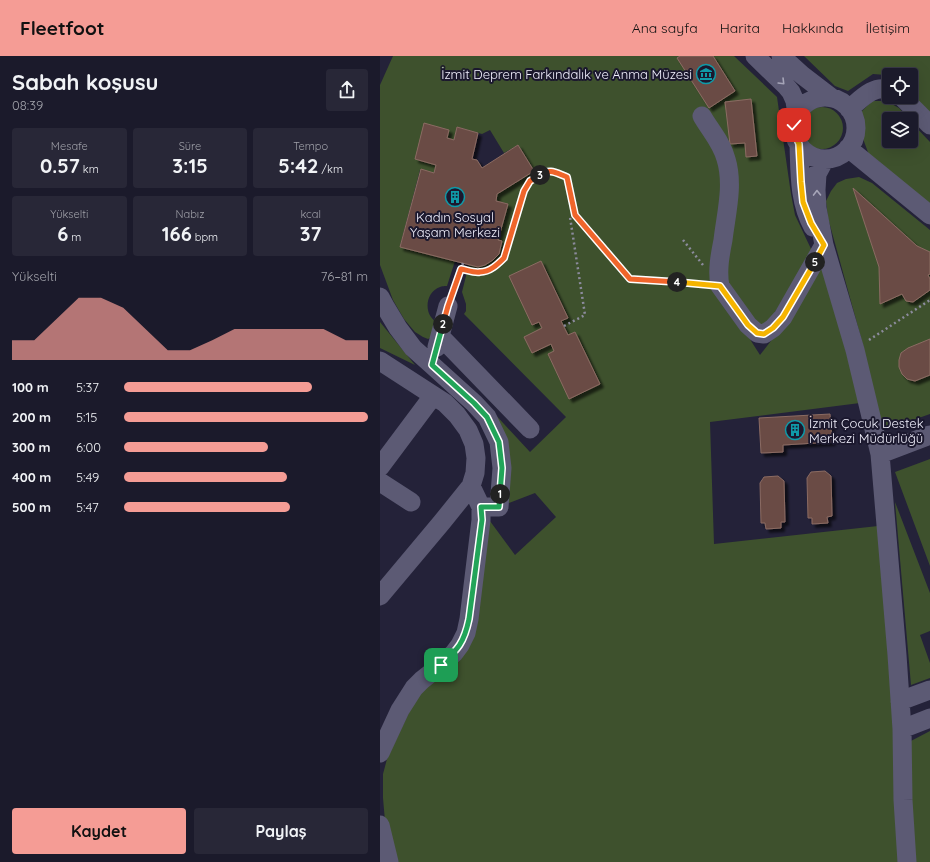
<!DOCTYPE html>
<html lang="tr">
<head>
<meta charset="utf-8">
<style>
	body { margin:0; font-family:Quicksand,sans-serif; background:#282737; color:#f1f3f6; height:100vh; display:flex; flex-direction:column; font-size:15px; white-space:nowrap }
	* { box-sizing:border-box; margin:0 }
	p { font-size:13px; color:#a0a1a9 }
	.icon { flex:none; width:22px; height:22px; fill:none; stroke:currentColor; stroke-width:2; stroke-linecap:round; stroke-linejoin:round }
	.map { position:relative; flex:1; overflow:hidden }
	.side { display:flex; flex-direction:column; background:#1b1a2b; width:380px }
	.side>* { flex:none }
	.fabs { position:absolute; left:502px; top:12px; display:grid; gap:8px }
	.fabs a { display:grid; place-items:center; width:36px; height:36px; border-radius:4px; background:#1b1a2b; box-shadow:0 4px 16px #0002,0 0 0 1px #393847; font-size:20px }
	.pin { position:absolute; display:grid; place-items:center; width:34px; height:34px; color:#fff; margin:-17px; border-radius:8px; box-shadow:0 2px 6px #0006 }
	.km { position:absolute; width:20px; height:20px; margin:-10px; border-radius:50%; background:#222; color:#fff; font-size:11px; line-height:20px; text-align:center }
	.round { display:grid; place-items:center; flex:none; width:42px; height:42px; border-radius:4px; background:#282737 }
	.head { display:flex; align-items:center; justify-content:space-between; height:68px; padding:0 12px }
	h1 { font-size:22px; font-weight:700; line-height:30px }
	.metrics { display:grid; grid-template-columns:repeat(3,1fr); gap:6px; height:68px; padding:4px 12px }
	.metrics div { display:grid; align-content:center; border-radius:4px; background:#282737; text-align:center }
	.metrics b { font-size:20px; font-weight:700 }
	.metrics small { font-size:11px; font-weight:400 }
	.metrics p { font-size:11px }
	.chart { height:112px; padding:8px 12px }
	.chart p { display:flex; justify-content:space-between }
	.chart svg { width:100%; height:72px; margin-top:4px; fill:#f59c95; opacity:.7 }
	.button { display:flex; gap:8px; margin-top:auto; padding:8px 12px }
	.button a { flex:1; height:46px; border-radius:4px; background:#f59c95; color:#111; font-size:16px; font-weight:700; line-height:46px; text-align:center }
	.button a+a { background:#282737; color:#f1f3f6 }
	ul { padding:0 12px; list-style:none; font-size:13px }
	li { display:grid; grid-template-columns:64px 48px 1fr; align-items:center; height:30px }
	li i { height:10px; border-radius:5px; background:#f59c95 }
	header { display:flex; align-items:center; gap:24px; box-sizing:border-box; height:56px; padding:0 20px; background:#f59c95; color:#111 }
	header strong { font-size:19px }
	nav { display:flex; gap:22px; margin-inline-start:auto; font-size:14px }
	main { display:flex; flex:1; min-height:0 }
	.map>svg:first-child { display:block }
</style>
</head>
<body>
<header>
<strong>Fleetfoot</strong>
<nav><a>Ana sayfa</a><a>Harita</a><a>Hakkında</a><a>İletişim</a></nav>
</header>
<main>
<section class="side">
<div class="head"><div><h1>Sabah koşusu</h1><p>08:39</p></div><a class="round"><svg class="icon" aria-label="share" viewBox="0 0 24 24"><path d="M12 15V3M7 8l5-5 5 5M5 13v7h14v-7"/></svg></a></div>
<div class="metrics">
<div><p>Mesafe</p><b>0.57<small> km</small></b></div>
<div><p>Süre</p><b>3:15</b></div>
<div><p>Tempo</p><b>5:42<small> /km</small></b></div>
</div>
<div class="metrics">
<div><p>Yükselti</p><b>6<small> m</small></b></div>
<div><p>Nabız</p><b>166<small> bpm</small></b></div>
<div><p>kcal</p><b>37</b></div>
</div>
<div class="chart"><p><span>Yükselti</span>76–81 m</p>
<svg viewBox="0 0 160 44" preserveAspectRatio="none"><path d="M0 44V32L10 32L20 19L30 6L40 6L50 12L60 25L70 38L80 38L90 32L100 25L110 25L120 25L130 25L140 25L150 32L160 32V44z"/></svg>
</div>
<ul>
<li><b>100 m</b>5:37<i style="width:77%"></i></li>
<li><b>200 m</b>5:15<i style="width:100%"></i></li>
<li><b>300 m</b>6:00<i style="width:59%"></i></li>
<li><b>400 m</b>5:49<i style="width:67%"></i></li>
<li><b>500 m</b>5:47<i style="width:68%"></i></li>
</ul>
<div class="button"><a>Kaydet</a><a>Paylaş</a></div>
</section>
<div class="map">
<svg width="550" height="806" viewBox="0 0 550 806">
	<defs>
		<filter id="shadow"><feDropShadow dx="3.5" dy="3.5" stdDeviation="1" flood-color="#0009"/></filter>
	</defs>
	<rect width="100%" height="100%" fill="#242239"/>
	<!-- green -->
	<path fill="#3e512d" d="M13,0H354L397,41L411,138L415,159L432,195L388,268L366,277L380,299L407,264L430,220L443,213L460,273L480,347L330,366L334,488L498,470L513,663L520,806H14L5,765L3,742V718L7,703L33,648L41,635L80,603L107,461L135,499L176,461L155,437L129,447L130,406L113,356L150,396L186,361L84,258L86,255V248L82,236L89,208L118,184L128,148L116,145L117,138L154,115L138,89L124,97L110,74L102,78L77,71L74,84L67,82L69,74L45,68L56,109L54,117L40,114L20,190L75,205L67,230C66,230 61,230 60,231C48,235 44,251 51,261C53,264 56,266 59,268L54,280L48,283L43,281L35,276L24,263L13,244L0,209V29Z
		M424,0H550V58L531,39V19H509V21L506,19L493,18L468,35L455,30Z
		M492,45H506L519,52L529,63H509V85H531V66L550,86V148L489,99L482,80L480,66L482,55Z
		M421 72a21 21 0 1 1 42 0a21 21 0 1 1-42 0Z
		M479,121L492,127L550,174V358L502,375L483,289L448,162L446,145L451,135L457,127L466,123Z
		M0,266L35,309L0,292Z
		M550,403V510L515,416Z
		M515,446L550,537V575L540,579L550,607V622L531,629Z
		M550,675V806H534L529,686Z"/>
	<!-- building -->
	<path fill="#6a4c44" stroke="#8b6b63" filter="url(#shadow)" d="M300,0H333L355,35L329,52L297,2Z
		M371,43L377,100L366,101L365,87L350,88L345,46Z
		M44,67L69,74L67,82L74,84L77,71L98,77L92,103L97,104L102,112L138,89L154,115L117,138L116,145L128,148L118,184L122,185L119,198L113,204L105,209L98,211L20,191L41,113L54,117L56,109L35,103Z
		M473,132L537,190L550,196V218L548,219L550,223V234L533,246L526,245L522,238L500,248L499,211Z
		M161,205L188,262L181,265L188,279L195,276L220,328L189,343L168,298L174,295L171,288L152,297L144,281L162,272L159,266L152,269L129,220Z
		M550,283V319L535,325L527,323L522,318L519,311V304L521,297L528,292Z
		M450,358L452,386L403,389V396L381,397L379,362Z
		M445,415L451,420L452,460L447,461L448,467L432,468V462H428L427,422L431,416Z
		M398,420L404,425L405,466H401V472L386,473L385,467H381L380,427L384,421Z"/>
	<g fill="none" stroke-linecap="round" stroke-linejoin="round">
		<!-- path -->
		<path stroke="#8c8b9d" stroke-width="2.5" stroke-dasharray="2 3" stroke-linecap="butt" d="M303,184L323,209
			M83,207L81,213C87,214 94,217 100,217C110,216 118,208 124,202L144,135L149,125L163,116L171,115L187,121L195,159
			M73,237L81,213
			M184,270L205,259L190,161L195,159L251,223L324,228
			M489,284L550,244"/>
		<!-- minor -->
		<path stroke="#5c5a74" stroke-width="19" d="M375,0L406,30L411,36L415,45L417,59
			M401,0L422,19L452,42
			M522,41L550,69
			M414 72a31 31 0 1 1 62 0a31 31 0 1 1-62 0Z
			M469,53C480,44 494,28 509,34
			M322,60C330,74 342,87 346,103C354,129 346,158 343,184C340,199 337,215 340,230L368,269L377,277L384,278L393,272L403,261L444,189
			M419,88C420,117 419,146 433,171
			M468,92L550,159
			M445,103L437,118L436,134L437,152L444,189L475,294L500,398L517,599L522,673L523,744L527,806
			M0,241L6,252L18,272L33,292L52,309L94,347L107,361L119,386L122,412L119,451H101
			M60,280L150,373
			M57,291L68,250
			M0,305L65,347L77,359L88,374L94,388L96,402L95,417L91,430L62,466L0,540
			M500,398L550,379
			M0,411L53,340
			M0,426L31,446
			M520,645L550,634
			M522,673L550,662
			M0,697L20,654L34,632L42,624L61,609L74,597L80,589L86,577L89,563L101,464V451L91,430
			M0,769L9,806"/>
	</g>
	<!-- one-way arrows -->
	<defs><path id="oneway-chevron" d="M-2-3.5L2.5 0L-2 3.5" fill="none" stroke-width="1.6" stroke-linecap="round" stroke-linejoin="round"/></defs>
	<g stroke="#a6a5b8">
		<use href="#oneway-chevron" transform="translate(402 26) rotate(45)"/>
		<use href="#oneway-chevron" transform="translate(437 137) rotate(-91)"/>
	</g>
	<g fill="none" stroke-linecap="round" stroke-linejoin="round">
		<defs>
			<path id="split-1" d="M61,609C78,593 84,587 89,563L102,464L101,451H119L120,438"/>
			<path id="split-2" d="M63,268L52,309L94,347L107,361L119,386L122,412L120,438"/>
			<path id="split-3" d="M63,268L68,250L81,213C87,214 94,217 100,216C110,216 118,208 124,202L144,135L150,125L160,119"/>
			<path id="split-4" d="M160,119C170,112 176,117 187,121L195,159L250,223L297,226"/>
			<path id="split-5" d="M297,226L340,230L368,269L377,277L384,278L393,272L403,261L435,206"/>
			<path id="split-6" d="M414,69L415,79L419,88L421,126L423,146L431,167L444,189L435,206"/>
		</defs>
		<!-- split-1 casing -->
		<use href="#split-1" stroke="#fff" stroke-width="8"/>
		<!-- split-2 casing -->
		<use href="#split-2" stroke="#fff" stroke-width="8"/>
		<!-- split-3 casing -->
		<use href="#split-3" stroke="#fff" stroke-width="8"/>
		<!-- split-4 casing -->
		<use href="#split-4" stroke="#fff" stroke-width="8"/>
		<!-- split-5 casing -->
		<use href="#split-5" stroke="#fff" stroke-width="8"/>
		<!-- split-6 casing -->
		<use href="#split-6" stroke="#fff" stroke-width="8"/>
		<!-- split-1 -->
		<use href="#split-1" stroke="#22a559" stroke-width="5"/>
		<!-- split-2 -->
		<use href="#split-2" stroke="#22a559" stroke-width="5"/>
		<!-- split-3 -->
		<use href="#split-3" stroke="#f0652b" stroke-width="5"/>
		<!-- split-4 -->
		<use href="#split-4" stroke="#f0652b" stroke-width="5"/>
		<!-- split-5 -->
		<use href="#split-5" stroke="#f5b400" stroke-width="5"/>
		<!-- split-6 -->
		<use href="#split-6" stroke="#f5b400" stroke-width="5"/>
	</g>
	<!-- icons -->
	<defs>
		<symbol id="museum-ring" viewBox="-11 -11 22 22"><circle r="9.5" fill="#1b182e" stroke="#0f9aa8" stroke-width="1.5"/><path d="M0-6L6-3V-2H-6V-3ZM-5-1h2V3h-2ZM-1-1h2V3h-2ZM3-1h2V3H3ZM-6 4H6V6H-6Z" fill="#0f9aa8"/></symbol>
		<symbol id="building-ring" viewBox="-11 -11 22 22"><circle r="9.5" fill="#1b182e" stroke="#0f9aa8" stroke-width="1.5"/><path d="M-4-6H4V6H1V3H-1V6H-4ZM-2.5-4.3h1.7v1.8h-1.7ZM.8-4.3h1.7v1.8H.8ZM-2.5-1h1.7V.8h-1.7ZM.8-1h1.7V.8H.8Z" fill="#0f9aa8"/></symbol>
	</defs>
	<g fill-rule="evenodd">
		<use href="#museum-ring" x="315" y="7" width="22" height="22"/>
		<use href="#building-ring" x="64" y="130" width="22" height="22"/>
		<use href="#building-ring" x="404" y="363" width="22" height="22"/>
	</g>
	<g text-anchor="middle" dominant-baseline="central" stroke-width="4" stroke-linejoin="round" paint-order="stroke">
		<!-- poi labels -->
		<g font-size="13" fill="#f1f0fd" stroke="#1b182e" text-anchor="end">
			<text x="312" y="18">İzmit Deprem Farkındalık ve Anma Müzesi</text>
			<text x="75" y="161" text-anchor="middle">Kadın Sosyal<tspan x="75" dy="15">Yaşam Merkezi</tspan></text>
			<text x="429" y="367" text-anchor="start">İzmit Çocuk Destek<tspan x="429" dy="15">Merkezi Müdürlüğü</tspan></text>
		</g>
	</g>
</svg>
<div class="fabs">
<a><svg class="icon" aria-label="locate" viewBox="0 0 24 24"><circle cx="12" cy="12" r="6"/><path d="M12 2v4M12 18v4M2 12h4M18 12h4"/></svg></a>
<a><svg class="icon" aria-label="layers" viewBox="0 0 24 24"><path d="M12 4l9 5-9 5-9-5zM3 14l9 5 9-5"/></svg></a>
</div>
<div class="pin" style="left:61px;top:609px;background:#1e9e55"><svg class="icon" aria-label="arrive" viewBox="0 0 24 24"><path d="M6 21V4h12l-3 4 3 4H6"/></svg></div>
<div class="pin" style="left:414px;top:69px;background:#d93025"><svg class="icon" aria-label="check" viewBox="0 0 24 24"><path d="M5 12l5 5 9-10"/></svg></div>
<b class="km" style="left:120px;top:438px">1</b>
<b class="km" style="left:63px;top:268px">2</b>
<b class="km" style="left:160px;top:119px">3</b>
<b class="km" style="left:297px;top:226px">4</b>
<b class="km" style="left:435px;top:206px">5</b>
</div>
</main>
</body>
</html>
